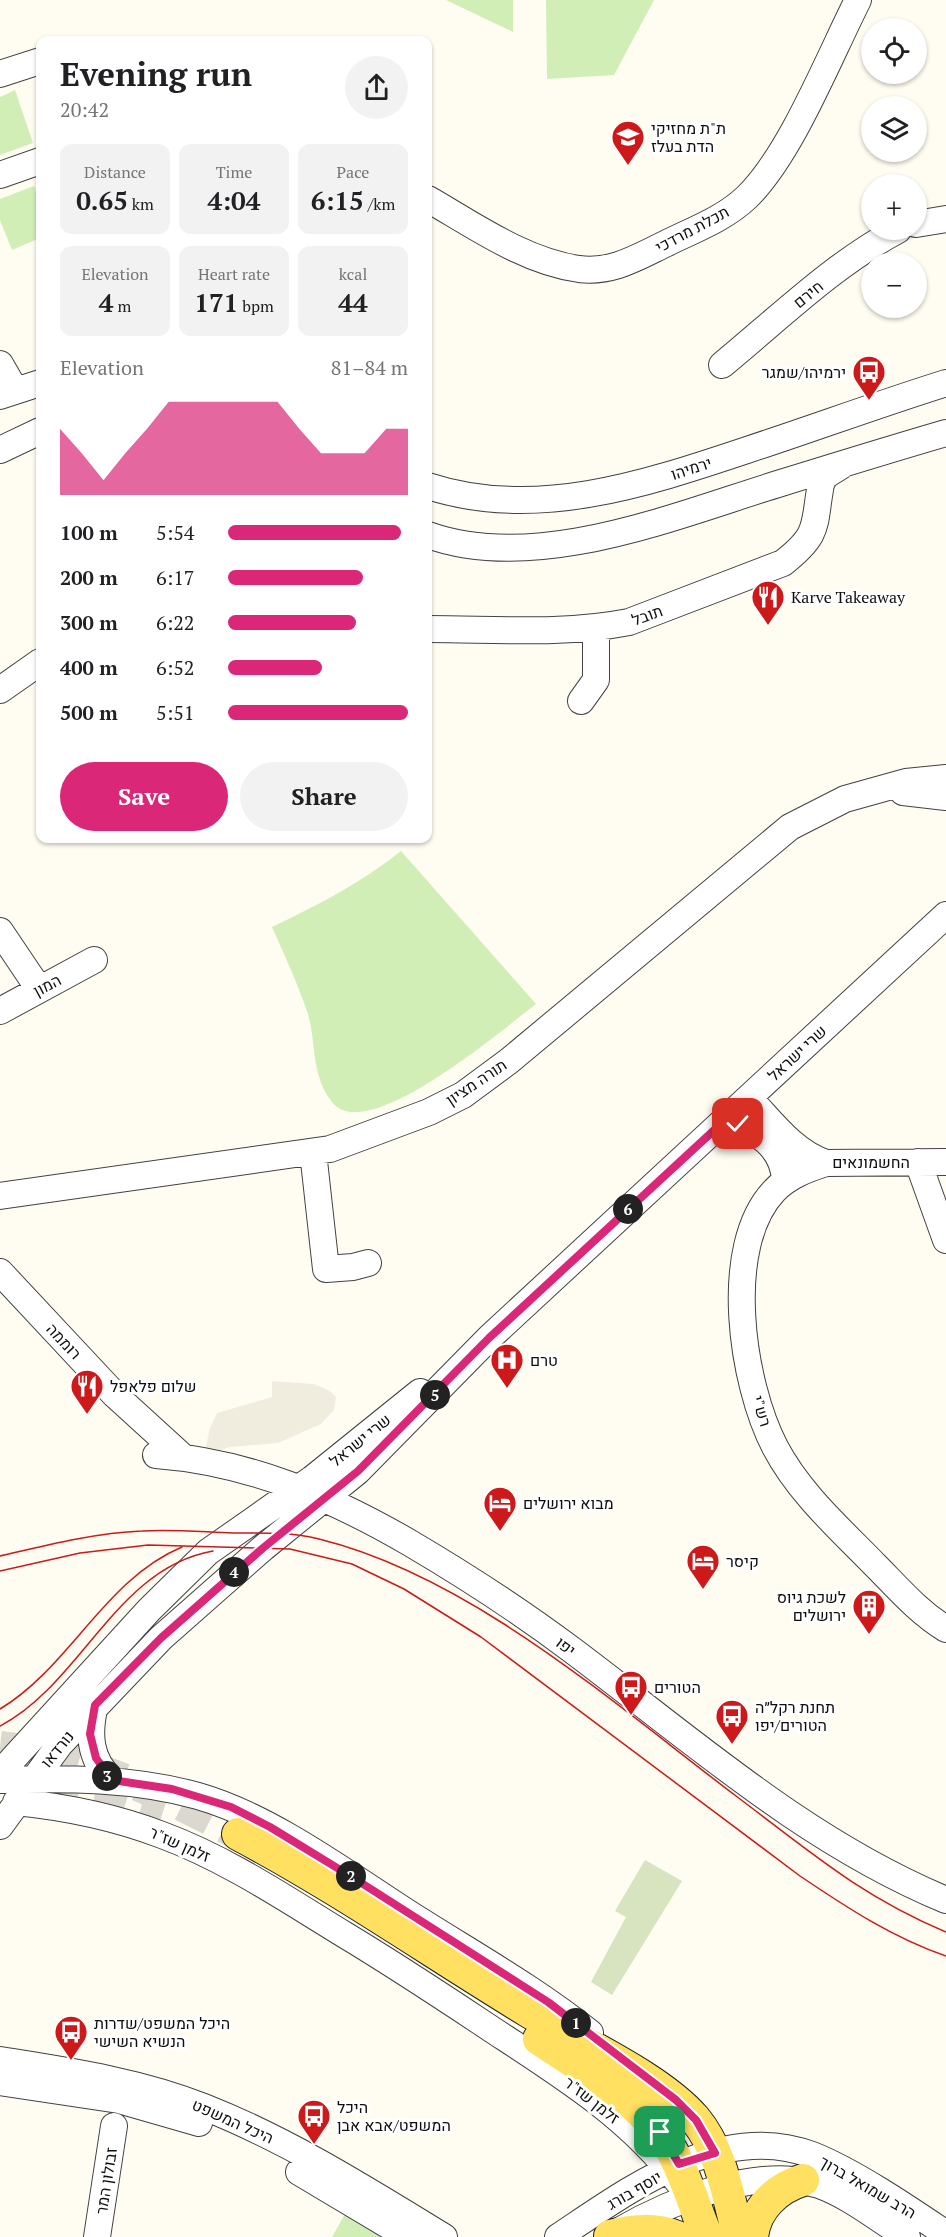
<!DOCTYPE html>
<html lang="en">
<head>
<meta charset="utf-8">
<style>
	body { margin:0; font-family:"PT Serif",Heebo,serif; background:#f2f2f2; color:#202124; height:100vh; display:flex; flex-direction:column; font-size:22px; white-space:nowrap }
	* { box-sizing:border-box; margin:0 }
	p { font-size:20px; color:#757577 }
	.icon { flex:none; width:33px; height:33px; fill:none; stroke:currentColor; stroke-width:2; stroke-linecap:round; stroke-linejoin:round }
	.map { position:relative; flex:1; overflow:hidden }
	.side { position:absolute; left:36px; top:36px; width:396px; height:807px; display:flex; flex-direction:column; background:#fff; border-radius:12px; box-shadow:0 2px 4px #0004 }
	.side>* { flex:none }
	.controls { position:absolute; left:861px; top:18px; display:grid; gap:12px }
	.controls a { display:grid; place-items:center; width:66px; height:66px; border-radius:50%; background:#fff; box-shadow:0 2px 4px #0004; font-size:30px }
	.pin { position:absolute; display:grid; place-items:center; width:51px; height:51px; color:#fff; margin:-26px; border-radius:12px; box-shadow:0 3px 9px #0006 }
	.km { position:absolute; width:30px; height:30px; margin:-15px; border-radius:50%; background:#222; color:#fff; font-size:16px; line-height:30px; text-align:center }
	.round { display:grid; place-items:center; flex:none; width:63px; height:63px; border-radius:32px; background:#f2f2f2 }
	.overview { display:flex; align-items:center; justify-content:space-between; height:102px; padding:0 24px }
	h1 { font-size:33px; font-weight:700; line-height:45px }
	.stats { display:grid; grid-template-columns:repeat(3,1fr); gap:9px; height:102px; padding:6px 24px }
	.stats div { display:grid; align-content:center; border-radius:12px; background:#f2f2f2; text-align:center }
	.stats b { font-size:26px; font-weight:700 }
	.stats small { font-size:16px; font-weight:400 }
	.stats p { font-size:16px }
	.chart { height:168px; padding:12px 24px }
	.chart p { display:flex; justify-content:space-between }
	.chart svg { width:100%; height:108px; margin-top:6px; fill:#db2777; opacity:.7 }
	.cta { display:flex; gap:12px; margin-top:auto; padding:12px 24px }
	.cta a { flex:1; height:69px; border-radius:36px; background:#db2777; color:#fff; font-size:24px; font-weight:700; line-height:69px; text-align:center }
	.cta a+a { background:#f2f2f2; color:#202124 }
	ul { padding:0 24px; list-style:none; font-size:20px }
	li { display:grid; grid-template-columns:96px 72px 1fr; align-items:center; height:45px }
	li i { height:15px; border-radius:8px; background:#db2777 }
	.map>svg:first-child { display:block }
</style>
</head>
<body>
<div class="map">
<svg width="946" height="2237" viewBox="0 0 946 2237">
	<rect width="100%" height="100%" fill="#fffdf1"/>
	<!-- green -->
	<path fill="#d1eeb6" d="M446,0H513V32Z
		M546,0H654L614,75L547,79Z
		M15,90L33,143L0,155V97Z
		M34,186L40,203V238L12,250L0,220V199Z
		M401,851L536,1004C504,1028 366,1147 332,1102C310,1074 317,1042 307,1011C297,982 284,954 272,927C318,905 361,883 401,851Z
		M345,2214L389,2237H332Z"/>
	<!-- cemetery -->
	<path fill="#d7e4bf" d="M645,1860L682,1881L612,1995L591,1982L626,1917L615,1911Z"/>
	<!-- plaza -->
	<path fill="#f1edde" d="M272,1381L314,1384L330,1391L336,1397L334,1410L321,1424L278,1443L230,1447L204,1455L210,1428L217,1413L272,1397Z"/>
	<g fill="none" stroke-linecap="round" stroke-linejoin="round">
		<!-- major-tunnel -->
		<path stroke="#dbd9cf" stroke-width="32" stroke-dasharray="32 16" stroke-linecap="butt" d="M0,1747C86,1756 162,1794 238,1834
			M48,1784L101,1796L162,1815"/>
		<defs>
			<path id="minor" d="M0,74L40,61
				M0,175L40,161
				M428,199C475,226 524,261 579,269C612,273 636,258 665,244C693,230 724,219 747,197C791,154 829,57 858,0
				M916,224L946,219
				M0,364L15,390
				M722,365C779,318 834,264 898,230
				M0,396L40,383
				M0,450L40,431
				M428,486C535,521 645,484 747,450C814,428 879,404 946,383
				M428,535C537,574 676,515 781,483C836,466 891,449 946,433
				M428,629C495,629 563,635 629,622L783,563C821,533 813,526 821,484L825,476L841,466
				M0,690L40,662
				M581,701L596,680V628
				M903,792L946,797
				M0,931L39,989
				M0,1011L94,960
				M749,1098C772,1122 793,1152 826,1163L946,1162
				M724,1121C755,1128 783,1146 785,1180
				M313,1152L326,1269L353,1267L368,1263
				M918,1162L946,1240
				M826,1163C807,1169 788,1176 774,1191C721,1247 742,1384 775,1447C799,1493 840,1529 875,1565C897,1587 918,1612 946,1629
				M0,1196L330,1149L429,1112L463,1095L509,1061L790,827L845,799L906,782L946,778
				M0,1272L115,1395L183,1457
				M156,1455C249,1462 331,1497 410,1543C466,1576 520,1611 572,1650C692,1740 806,1842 946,1900
				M95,1705C88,1733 89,1760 112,1780
				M0,1773L149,1610L208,1552L312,1479L420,1392
				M0,1780C67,1778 134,1778 198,1796C269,1816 346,1873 408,1913C469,1952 534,1988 590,2033
				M16,1802C66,1807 115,1817 162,1835C227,1859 286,1899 345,1935C400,1968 452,2003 505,2038C568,2079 634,2122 679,2183
				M0,1826L60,1744L161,1638L263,1548L358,1471L489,1338L946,915
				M0,2060C69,2071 138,2081 204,2107C288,2140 367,2190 444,2237
				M0,2082L119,2100L199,2123
				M299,2172L408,2237
				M617,2232C670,2201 759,2165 819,2185C850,2196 879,2220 907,2237
				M97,2237L114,2126
				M558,2237C629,2190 721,2120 812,2155C853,2171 909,2209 946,2234"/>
			<path id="major" d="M238,1834C338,1887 431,1952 528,2011C577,2041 659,2077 695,2119C722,2151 728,2198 739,2237
				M539,2039C586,2071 644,2101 672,2151C687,2178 695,2209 707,2237
				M610,2236C633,2230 654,2228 677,2237
				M752,2237C755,2208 777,2188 803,2180"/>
		</defs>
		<!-- minor casing -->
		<use href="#minor" stroke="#424242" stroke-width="28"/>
		<!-- major casing -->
		<use href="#major" stroke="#202020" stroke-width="34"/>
		<!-- minor -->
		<use href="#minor" stroke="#fff" stroke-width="26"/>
		<!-- major -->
		<use href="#major" stroke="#ffe061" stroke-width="32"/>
		<!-- tram -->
		<path stroke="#cd191a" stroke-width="1.5" d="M0,1556C47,1545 94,1533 142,1531C172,1529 203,1532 233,1533C262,1533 291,1532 319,1539C470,1576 613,1703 736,1796C808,1850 860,1896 946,1932
			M0,1571L80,1553L148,1545L290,1549L352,1564L404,1589L481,1637L800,1876C846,1907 893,1938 946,1956
			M0,1709C70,1667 105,1579 182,1547
			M0,1726C82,1683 116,1568 213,1551"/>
	</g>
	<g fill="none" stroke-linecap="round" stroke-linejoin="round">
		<defs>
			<path id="route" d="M660,2132L679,2164L715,2153L696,2120L676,2100L548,2002L352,1877L270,1827L231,1807L172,1789L112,1780L96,1758L90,1734L95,1705L161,1638L263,1548L358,1471L489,1338L724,1121L738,1124"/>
		</defs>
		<!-- route casing -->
		<use href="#route" stroke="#fff" stroke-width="12"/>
		<!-- route -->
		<use href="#route" stroke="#db2777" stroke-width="8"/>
	</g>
	<!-- icons -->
	<defs>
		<symbol id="school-pin" viewBox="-11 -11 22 30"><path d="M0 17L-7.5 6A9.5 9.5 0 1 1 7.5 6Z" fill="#cd191a" stroke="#fff"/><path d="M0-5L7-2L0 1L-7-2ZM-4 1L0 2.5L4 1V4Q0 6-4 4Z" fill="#fff"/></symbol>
		<symbol id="bus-pin" viewBox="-11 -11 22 30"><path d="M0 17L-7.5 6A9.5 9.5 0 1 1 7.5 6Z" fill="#cd191a" stroke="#fff"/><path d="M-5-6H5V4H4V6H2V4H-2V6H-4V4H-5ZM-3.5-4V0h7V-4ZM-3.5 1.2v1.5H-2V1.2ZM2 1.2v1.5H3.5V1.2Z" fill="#fff"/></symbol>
		<symbol id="restaurant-pin" viewBox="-11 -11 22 30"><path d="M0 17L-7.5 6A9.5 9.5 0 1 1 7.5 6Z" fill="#cd191a" stroke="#fff"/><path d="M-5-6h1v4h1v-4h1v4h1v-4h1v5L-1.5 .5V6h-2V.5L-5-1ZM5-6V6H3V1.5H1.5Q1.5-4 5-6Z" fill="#fff"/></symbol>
		<symbol id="hospital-pin" viewBox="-11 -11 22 30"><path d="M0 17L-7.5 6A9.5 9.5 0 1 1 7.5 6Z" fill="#cd191a" stroke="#fff"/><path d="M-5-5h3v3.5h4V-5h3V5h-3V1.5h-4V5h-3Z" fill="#fff"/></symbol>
		<symbol id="hotel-pin" viewBox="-11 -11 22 30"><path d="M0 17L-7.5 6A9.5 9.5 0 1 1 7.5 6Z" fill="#cd191a" stroke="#fff"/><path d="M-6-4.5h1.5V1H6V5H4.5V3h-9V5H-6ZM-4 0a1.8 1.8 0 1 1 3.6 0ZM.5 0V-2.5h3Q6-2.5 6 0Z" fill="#fff"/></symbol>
		<symbol id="building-pin" viewBox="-11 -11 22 30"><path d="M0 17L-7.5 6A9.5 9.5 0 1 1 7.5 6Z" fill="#cd191a" stroke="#fff"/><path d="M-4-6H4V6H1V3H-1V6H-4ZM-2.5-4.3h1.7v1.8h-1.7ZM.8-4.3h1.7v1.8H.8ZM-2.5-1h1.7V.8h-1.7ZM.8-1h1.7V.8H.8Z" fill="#fff"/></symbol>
	</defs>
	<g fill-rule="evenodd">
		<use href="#school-pin" x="609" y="118" width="38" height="52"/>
		<use href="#bus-pin" x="850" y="353" width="38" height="52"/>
		<use href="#restaurant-pin" x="749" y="578" width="38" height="52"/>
		<use href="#hospital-pin" x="488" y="1341" width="38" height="52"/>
		<use href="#restaurant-pin" x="68" y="1367" width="38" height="52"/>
		<use href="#hotel-pin" x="481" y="1484" width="38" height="52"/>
		<use href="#hotel-pin" x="684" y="1542" width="38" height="52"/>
		<use href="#building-pin" x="850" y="1587" width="38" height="52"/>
		<use href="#bus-pin" x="612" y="1668" width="38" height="52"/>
		<use href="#bus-pin" x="713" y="1697" width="38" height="52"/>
		<use href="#bus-pin" x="52" y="2013" width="38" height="52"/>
		<use href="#bus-pin" x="295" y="2097" width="38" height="52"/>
	</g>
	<g text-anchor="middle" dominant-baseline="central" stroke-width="6" stroke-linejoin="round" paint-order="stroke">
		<!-- poi labels -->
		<g font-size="16" fill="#0f0f0f" stroke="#fff" text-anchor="start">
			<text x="651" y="128">ת"ת מחזיקי<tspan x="651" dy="18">הדת בעלז</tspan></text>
			<text x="846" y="372" text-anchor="end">ירמיהו/שמגר</text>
			<text x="791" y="597">Karve Takeaway</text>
			<text x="530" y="1360">טרם</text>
			<text x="110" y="1386">שלום פלאפל</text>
			<text x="523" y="1503">מבוא ירושלים</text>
			<text x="726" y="1561">קיסר</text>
			<text x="846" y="1597" text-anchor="end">לשכת גיוס<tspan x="846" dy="18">ירושלים</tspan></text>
			<text x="654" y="1687">הטורים</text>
			<text x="755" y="1707">תחנת רקל״ה<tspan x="755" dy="18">הטורים/יפו</tspan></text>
			<text x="94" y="2023">היכל המשפט/שדרות<tspan x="94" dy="18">הנשיא השישי</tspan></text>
			<text x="337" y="2107">היכל<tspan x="337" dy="18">המשפט/אבא אבן</tspan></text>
		</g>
		<!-- street labels -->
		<g font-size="16" fill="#0f0f0f" stroke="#fff">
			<text transform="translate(692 229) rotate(-28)">תכלת מרדכי</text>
			<text transform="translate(808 294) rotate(-39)">חירם</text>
			<text transform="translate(691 468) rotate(-18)">ירמיהו</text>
			<text transform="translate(647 615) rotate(-20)">תובל</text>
			<text transform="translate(47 985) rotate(-28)">המון</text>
			<text transform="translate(797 1053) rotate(-43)">שרי ישראל</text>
			<text transform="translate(476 1082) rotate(-34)">תורה מציון</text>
			<text x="871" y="1162">החשמונאים</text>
			<text transform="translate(64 1341) rotate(47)">רוממה</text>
			<text transform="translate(762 1411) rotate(73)">רש"י</text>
			<text transform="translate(360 1440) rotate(-39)">שרי ישראל</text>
			<text transform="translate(566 1646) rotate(37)">יפו</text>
			<text transform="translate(57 1749) rotate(-51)">נורדאו</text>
			<text transform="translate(180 1844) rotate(24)">זלמן שז"ר</text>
			<text transform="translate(592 2100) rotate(38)">זלמן שז"ר</text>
			<text transform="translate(233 2121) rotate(24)">היכל המשפט</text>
			<text transform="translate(106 2181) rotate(-81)">זבולון המר</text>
			<text transform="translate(868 2187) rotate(30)">הרב שמואל ברוך</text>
			<text transform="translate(634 2190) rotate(-30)">יוסף בורג</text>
		</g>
	</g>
</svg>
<div class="controls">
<a><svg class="icon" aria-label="locate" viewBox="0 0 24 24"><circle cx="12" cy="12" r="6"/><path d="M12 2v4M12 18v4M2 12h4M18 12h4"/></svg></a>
<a><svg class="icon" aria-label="layers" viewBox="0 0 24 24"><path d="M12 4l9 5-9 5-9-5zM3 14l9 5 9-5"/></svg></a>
<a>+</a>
<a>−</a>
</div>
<div class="pin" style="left:660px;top:2132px;background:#1e9e55"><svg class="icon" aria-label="arrive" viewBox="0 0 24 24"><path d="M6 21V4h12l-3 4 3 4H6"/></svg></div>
<div class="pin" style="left:738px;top:1124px;background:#d93025"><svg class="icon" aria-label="check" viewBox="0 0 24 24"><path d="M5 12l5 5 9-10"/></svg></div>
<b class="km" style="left:576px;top:2023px">1</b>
<b class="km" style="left:351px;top:1876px">2</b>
<b class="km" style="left:107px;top:1776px">3</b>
<b class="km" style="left:234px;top:1572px">4</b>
<b class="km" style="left:435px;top:1395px">5</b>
<b class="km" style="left:628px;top:1209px">6</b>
<section class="side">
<div class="overview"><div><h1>Evening run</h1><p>20:42</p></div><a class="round"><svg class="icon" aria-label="share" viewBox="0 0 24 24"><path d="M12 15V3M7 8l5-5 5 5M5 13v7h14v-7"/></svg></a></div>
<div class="stats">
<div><p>Distance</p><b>0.65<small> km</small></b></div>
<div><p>Time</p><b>4:04</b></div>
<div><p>Pace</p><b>6:15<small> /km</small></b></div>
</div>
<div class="stats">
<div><p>Elevation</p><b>4<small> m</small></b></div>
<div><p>Heart rate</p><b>171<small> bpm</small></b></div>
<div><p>kcal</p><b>44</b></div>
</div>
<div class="chart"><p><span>Elevation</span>81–84 m</p>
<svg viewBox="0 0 160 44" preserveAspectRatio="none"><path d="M0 44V17L10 27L20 38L30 27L40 17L50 6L60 6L70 6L80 6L90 6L100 6L110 17L120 27L130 27L140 27L150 17L160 17V44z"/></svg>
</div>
<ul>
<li><b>100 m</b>5:54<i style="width:96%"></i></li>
<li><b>200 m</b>6:17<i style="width:75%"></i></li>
<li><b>300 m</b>6:22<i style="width:71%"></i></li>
<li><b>400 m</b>6:52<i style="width:52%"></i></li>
<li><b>500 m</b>5:51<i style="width:100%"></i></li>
</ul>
<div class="cta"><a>Save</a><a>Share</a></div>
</section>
</div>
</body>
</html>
